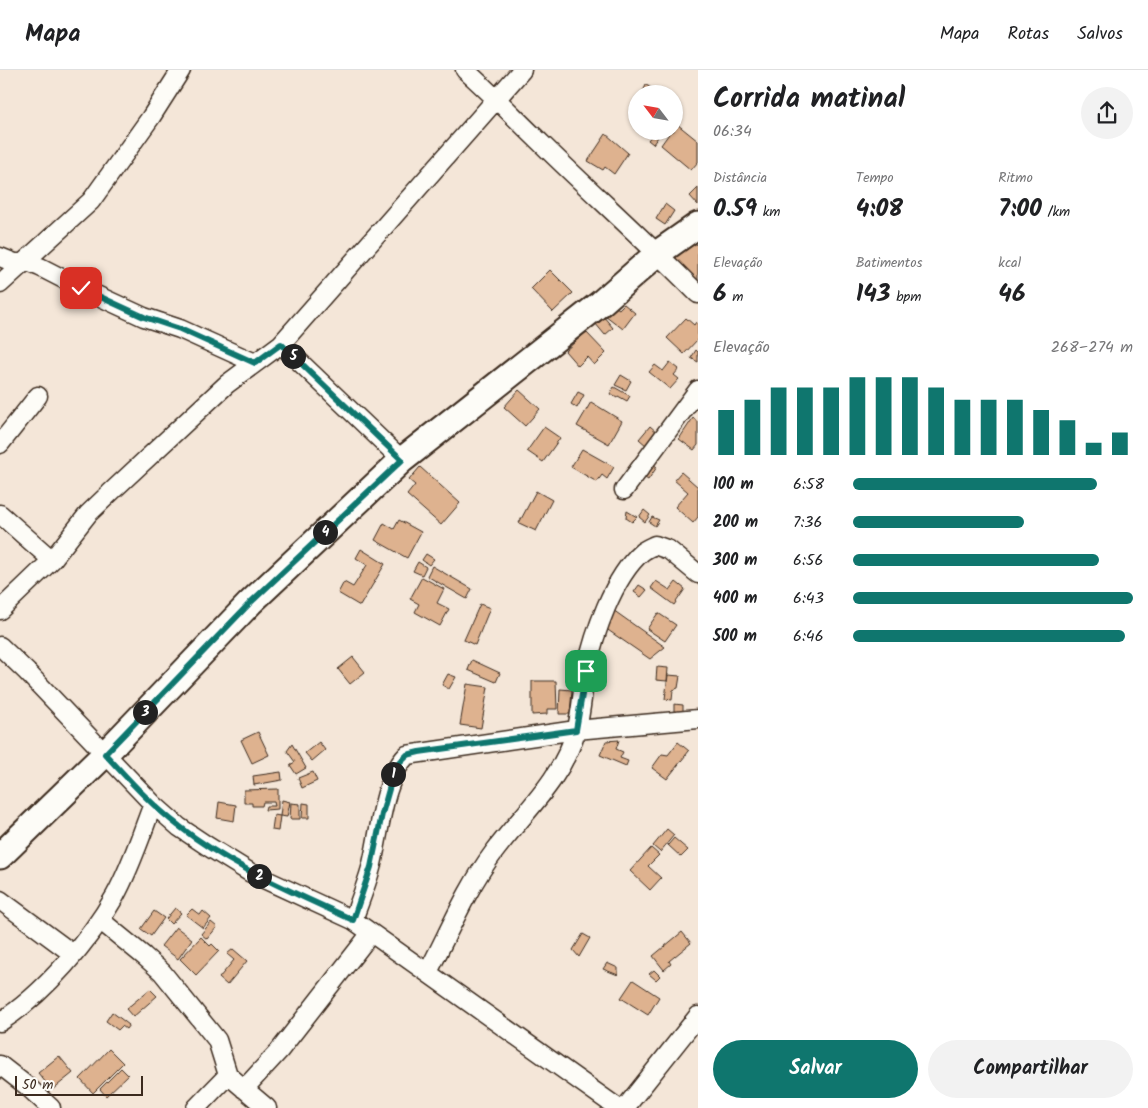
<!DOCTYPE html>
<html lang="pt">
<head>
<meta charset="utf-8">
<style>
	body { margin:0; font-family:Kalam,sans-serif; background:#f2f2f2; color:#202124; height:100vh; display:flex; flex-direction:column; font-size:19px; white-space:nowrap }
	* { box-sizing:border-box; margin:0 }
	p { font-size:16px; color:#757577 }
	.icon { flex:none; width:28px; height:28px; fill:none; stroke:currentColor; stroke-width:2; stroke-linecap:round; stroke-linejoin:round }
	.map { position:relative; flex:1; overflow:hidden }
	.side { display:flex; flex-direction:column; background:#fff; width:450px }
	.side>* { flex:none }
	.needle { width:32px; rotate:301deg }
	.buttons { position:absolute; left:628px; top:15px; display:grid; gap:10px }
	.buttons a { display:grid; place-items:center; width:55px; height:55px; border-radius:50%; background:#fff; box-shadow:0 1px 4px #0004; font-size:25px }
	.scale { position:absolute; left:15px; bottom:12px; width:128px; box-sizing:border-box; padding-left:5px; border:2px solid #3b2a1e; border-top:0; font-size:14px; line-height:18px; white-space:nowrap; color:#3b2a1e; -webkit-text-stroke:4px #fdfcf7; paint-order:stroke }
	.pin { position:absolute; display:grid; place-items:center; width:42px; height:42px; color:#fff; margin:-21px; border-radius:10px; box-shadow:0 2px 8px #0006 }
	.km { position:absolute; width:25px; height:25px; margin:-12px; border-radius:50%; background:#222; color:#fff; font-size:14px; line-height:25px; text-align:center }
	.round { display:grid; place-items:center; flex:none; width:52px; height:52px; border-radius:26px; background:#f2f2f2 }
	.summary { display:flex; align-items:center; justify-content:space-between; height:85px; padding:0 15px }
	h1 { font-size:28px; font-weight:600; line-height:38px }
	.figures { display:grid; grid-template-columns:repeat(3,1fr); gap:8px; height:85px; padding:5px 15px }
	.figures div { display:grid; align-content:center }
	.figures b { font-size:25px; font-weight:600 }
	.figures small { font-size:14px; font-weight:400 }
	.figures p { font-size:14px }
	.chart { height:140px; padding:10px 15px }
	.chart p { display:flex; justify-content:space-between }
	.chart svg { width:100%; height:90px; margin-top:5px; stroke:#0f766e; stroke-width:6 }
	.button { display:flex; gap:10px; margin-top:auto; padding:10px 15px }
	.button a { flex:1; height:58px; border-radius:30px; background:#0f766e; color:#fff; font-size:20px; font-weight:600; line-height:58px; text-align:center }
	.button a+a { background:#f2f2f2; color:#202124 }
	ul { padding:0 15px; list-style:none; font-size:16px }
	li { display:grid; grid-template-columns:80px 60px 1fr; align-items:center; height:38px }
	li i { height:12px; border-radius:6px; background:#0f766e }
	header { display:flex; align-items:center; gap:30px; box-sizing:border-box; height:70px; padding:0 25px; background:#fff; border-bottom:1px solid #e0e0e0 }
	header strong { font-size:24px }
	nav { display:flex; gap:28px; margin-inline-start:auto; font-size:18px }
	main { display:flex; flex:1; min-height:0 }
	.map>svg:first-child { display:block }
</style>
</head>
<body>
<header>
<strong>Mapa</strong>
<nav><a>Mapa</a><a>Rotas</a><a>Salvos</a></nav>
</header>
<main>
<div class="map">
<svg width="698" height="1038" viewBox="0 0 698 1038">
	<rect width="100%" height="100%" fill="#f4e6d8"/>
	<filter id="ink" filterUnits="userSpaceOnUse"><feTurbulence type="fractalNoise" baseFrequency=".02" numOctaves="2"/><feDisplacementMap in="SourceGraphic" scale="10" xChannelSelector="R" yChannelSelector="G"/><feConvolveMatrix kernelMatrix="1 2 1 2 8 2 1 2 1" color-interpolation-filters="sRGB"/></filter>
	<g filter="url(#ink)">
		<!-- building -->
		<path fill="#deb28f" stroke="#3b2a1e" d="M646,15L663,24H642Z
			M677,54L698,71V92L691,100L661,75L671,61H674V58Z
			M606,64L628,83L614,104L605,97L603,100L588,91Z
			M653,64L658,67L653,74L648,70Z
			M698,118V135L690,126Z
			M665,134L674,141L665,155L656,149Z
			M693,171L698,176V213L675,187Z
			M550,200L573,223L553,242L531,219Z
			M624,234L635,243L623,259L605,245L613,235L619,239Z
			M603,246L613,258L605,265L595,253Z
			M686,248L694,255L696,252L698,254V269L684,284L667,268Z
			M586,262L606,283L594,295L587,287L578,296L565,281Z
			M696,280L698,282V292L691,288Z
			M670,292L679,299L674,305L679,309L670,319L649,302L655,295L663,301Z
			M621,305L631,311L626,320L615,315Z
			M614,317L630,326L627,331L618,326L617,328L610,324Z
			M519,320L540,339L525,356L504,337Z
			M578,322L584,325L577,338L571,334Z
			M591,332L622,351L609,374L577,356Z
			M693,348L698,352V375L694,380L679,369Z
			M650,356L658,363L647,376L639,369Z
			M544,357L560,368L543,392L527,381Z
			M582,379L614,397L607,409L602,405L597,412L571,397Z
			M649,391L657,397L648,410L639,404Z
			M420,397L460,433L441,455L407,425L415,415L409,410Z
			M681,402L698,417V447L693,453L675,437L688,422L674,410Z
			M536,421L552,430L536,461L519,453Z
			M644,440L650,445L645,452L639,447Z
			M627,441L637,447L632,452L626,448Z
			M652,447L659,450L655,456L649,452Z
			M399,450L421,462L407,488L375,470L384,453L394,459Z
			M361,479L385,494L360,536L338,523L344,512L353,517L367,495L356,488Z
			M426,484L434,489L429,495L422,490Z
			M418,492L426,497L422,505L413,501Z
			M432,496L472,519L467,529L427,506Z
			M422,507L444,519L437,533L449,539L440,556L415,542L419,534L410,529Z
			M656,511L670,520L676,512L685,519L674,535L651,518Z
			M639,515L647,520L641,527L634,522Z
			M480,534L490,538L475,575L464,570Z
			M613,540L665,577L650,589L602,556Z
			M658,543L676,555L665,571L647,559Z
			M353,587L365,602L350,614L338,599Z
			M472,590L500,603L496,612L468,600Z
			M657,597L668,598L667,611L656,610Z
			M448,604L456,607L449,619L442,615Z
			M668,605L680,606L678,618L673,620L672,630L665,629Z
			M532,611H556L557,639H547V644L532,645Z
			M467,614L488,617L481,658L460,655Z
			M560,619L572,620L570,644H559Z
			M674,634L683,635V643H674Z
			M258,662L269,685L252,693L241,670Z
			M619,670L616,679L623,682L620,688L628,691L626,696L600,685L606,671Z
			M319,672L325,680L312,691L305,683Z
			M678,672L689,681L667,709L652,698L662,684L668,685Z
			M292,674L306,698L296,704L290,695L295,692L287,681Z
			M281,702L282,710L254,715L253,706Z
			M313,702L317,711L302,718L298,708Z
			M278,719V739L265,740L266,736H275L274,732H263L262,736H252V733H244V720Z
			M282,730L290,732L287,747L280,746Z
			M219,732L236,735L234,751L217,748Z
			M291,733L300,734V749H290Z
			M303,733L309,734V748H302Z
			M274,745L280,746L278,761L272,760Z
			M667,759L674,765L660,782L653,776Z
			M674,768L688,780L681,787L668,775Z
			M651,778L659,785L648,796L661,808L650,820L630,801Z
			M175,838L181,843L171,854L166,849Z
			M192,839L200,845L203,841L211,848L203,858L186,845Z
			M154,841L164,848L151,866L141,859Z
			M211,852L217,857L207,869L201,864Z
			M176,857L192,869L178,889L161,876Z
			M682,862L691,873L669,891L671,894L664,900L653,886Z
			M583,864L590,868L579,887L573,880Z
			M201,867L210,876L212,874L219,881L196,905L180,889Z
			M233,879L247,891L227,915L219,908L234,890L227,884Z
			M607,893L618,898V905L603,899Z
			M654,900L660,906L656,910L649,904Z
			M633,910L659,927L648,945L621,928Z
			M150,919L157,926L133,947L126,939Z
			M112,942L129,955L126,959L122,956L118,960L106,951Z
			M109,979L123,993L93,1023L80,1009Z
			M59,986L73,1003L52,1020L38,1003Z
			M121,998L128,1005L106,1026L100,1019Z"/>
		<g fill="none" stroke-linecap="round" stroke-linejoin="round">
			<defs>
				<path id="street" d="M465,0C492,24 516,49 542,74C593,124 647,172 698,224
					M0,187L15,193H30L40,197L81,218L144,247L180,259L255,293
					M0,214L91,131L151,47L181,0
					M281,274L402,390
					M0,374L38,326
					M624,420L698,320
					M0,444L52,490
					M0,540L52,490L88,444L111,422L227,314L281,274L522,0
					M0,576L27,602L153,734L179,757L209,777L251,803L353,850L618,1038
					M0,830L73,884
					M100,850L144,886L162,902L217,970L228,1005L267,1038
					M353,850C359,833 366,816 371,798C380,765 382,710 407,685L576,660L698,649
					M428,902C449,862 467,818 494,782C524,742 561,711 576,661C582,642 582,620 586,601C594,564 613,507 642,482C646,479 651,477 655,475L669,480L698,504
					M0,952C43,925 90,870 115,826C131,797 141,765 153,734
					M0,995L27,1016L51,1038
					M244,1019L279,981L371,863
					M196,1038L228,1005
					M625,1038L698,946"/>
				<path id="secondary" d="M0,786L105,684L250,533L402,390L601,233L658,183L698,155"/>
			</defs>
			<!-- street casing -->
			<use href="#street" stroke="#3b2a1e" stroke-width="21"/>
			<!-- secondary casing -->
			<use href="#secondary" stroke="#3b2a1e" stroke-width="29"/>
			<!-- street -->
			<use href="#street" stroke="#fdfcf7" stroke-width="18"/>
			<!-- secondary -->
			<use href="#secondary" stroke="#fdfcf7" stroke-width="25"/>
		</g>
	</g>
	<g fill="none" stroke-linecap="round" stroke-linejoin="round" filter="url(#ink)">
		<defs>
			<path id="route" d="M81,218L144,247L180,259L255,293L281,274L402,390L250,533L105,684C128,709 151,735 179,756C231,797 293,822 353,850L371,797L382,744L393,705L400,692L407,685L419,682L576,660L586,601"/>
		</defs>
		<!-- route casing -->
		<use href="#route" stroke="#fff" stroke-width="10"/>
		<!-- route -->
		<use href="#route" stroke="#0f766e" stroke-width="6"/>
	</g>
</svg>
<div class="buttons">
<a><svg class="needle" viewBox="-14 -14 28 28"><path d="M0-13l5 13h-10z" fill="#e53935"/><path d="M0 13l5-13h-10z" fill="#757577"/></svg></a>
</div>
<div class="scale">50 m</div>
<div class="pin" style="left:586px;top:601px;background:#1e9e55"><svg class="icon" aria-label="arrive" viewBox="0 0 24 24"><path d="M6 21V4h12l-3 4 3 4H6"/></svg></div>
<div class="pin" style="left:81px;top:218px;background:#d93025"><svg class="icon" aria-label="check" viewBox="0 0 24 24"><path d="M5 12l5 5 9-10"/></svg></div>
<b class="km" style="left:393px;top:704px">1</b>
<b class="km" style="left:259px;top:806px">2</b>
<b class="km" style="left:145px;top:642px">3</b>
<b class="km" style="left:325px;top:462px">4</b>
<b class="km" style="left:293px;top:286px">5</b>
</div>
<section class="side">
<div class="summary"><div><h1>Corrida matinal</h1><p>06:34</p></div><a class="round"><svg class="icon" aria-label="share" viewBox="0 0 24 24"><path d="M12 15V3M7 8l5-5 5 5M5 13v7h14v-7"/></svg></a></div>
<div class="figures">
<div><p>Distância</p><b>0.59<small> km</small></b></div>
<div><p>Tempo</p><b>4:08</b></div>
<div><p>Ritmo</p><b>7:00<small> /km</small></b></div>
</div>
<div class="figures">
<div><p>Elevação</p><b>6<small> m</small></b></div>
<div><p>Batimentos</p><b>143<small> bpm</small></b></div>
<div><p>kcal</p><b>46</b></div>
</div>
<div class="chart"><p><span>Elevação</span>268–274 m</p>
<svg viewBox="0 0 160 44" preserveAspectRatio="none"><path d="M5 44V22M15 44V17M25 44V11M35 44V11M45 44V11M55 44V6M65 44V6M75 44V6M85 44V11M95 44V17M105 44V17M115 44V17M125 44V22M135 44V27M145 44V38M155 44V33"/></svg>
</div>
<ul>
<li><b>100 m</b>6:58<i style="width:87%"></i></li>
<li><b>200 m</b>7:36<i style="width:61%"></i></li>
<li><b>300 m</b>6:56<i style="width:88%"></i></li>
<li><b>400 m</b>6:43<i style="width:100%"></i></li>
<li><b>500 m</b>6:46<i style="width:97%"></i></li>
</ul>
<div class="button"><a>Salvar</a><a>Compartilhar</a></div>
</section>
</main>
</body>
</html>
